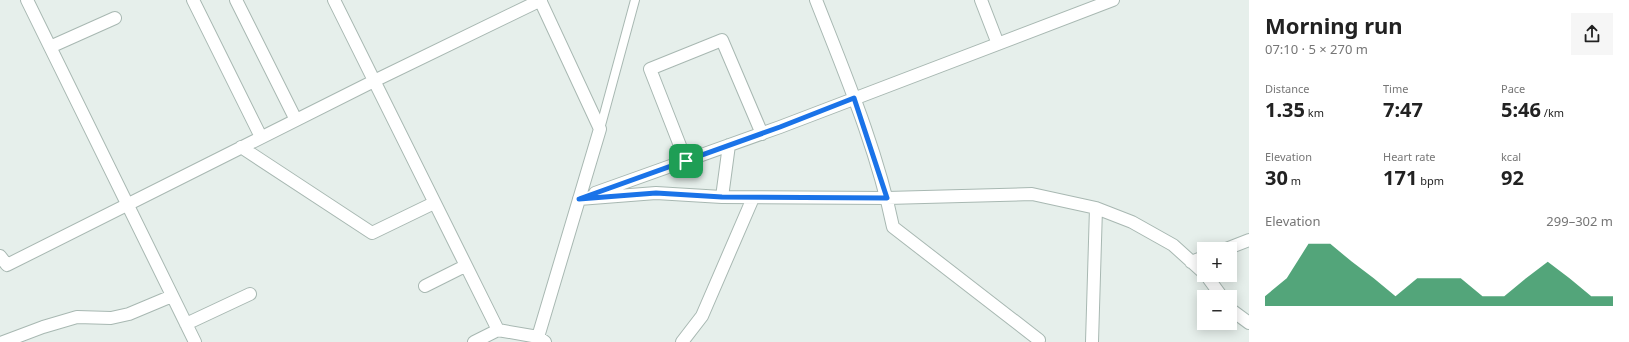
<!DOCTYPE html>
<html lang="en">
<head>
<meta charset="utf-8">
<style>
	body { margin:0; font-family:"Noto Sans",sans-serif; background:#f6f6f6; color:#222; height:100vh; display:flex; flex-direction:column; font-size:15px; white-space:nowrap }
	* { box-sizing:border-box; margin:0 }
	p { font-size:13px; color:#767676 }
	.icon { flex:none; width:22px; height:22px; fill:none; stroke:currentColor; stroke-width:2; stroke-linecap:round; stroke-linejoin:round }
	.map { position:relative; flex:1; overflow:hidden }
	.side { display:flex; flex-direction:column; background:#fff; width:380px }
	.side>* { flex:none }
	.tools { position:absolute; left:1197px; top:242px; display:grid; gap:8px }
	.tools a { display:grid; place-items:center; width:40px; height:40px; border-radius:0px; background:#fff; box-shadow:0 2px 10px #0003; font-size:20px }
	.pin { position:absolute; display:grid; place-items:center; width:34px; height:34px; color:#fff; margin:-17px; border-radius:8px; box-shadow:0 2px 6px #0006 }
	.round { display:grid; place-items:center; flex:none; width:42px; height:42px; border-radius:0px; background:#f6f6f6 }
	.overview { display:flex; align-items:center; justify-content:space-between; height:68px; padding:0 16px }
	h1 { font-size:22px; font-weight:700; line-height:30px }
	.metrics { display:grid; grid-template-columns:repeat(3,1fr); gap:6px; height:68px; padding:4px 16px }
	.metrics div { display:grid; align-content:center }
	.metrics b { font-size:20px; font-weight:700 }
	.metrics small { font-size:11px; font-weight:400 }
	.metrics p { font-size:11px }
	.chart { height:112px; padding:8px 16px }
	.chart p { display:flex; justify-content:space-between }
	.chart svg { width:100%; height:72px; margin-top:4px; fill:#0b8043; opacity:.7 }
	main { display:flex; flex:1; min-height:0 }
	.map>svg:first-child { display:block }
</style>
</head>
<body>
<main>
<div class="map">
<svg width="1249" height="342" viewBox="0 0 1249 342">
	<rect width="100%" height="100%" fill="#e6efeb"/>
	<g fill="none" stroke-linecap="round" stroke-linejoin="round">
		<defs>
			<path id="lane" d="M600,129L635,0"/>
			<path id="street" d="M27,0L195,342
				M193,0L261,137
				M236,0L296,120
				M334,0L498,330
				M816,0C845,74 877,149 893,227L1039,340
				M981,0L998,44
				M50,47L115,18
				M241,147L372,233L434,203
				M686,161L650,69L722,40L762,134
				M595,193L780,127L1113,0
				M722,197L729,145
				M579,199L656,193L722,197L887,198L1032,194L1096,208L1132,222L1173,245L1204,273
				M1226,249L1249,240
				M0,256L7,265L374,81L541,0
				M1191,262L1204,257
				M1206,275L1222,297
				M425,286L465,266
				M1230,309L1249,323
				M186,324L250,294
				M538,337L600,129L540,0
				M3,342L43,327L77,317L111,318L129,314L172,296
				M474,342L498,330L538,337L545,342
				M682,342L702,316L753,198
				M1092,342L1096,208"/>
		</defs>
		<!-- lane casing -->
		<use href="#lane" stroke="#a8b8b2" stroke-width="10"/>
		<!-- street casing -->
		<use href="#street" stroke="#a8b8b2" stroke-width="14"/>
		<!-- lane -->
		<use href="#lane" stroke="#fff" stroke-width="8"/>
		<!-- street -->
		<use href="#street" stroke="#fff" stroke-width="12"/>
	</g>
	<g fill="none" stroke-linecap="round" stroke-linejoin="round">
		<defs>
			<path id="route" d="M854,98L887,198L722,197L656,193L579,199L780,127Z"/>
		</defs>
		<!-- route casing -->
		<use href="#route" stroke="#fff" stroke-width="8"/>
		<!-- route -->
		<use href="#route" stroke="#1a73e8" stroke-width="5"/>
	</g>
</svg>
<div class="tools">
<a>+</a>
<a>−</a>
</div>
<div class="pin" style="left:686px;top:161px;background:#1e9e55"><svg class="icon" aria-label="arrive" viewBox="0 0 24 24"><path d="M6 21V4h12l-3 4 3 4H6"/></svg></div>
</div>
<section class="side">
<div class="overview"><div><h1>Morning run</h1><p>07:10 · 5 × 270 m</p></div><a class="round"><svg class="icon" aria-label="share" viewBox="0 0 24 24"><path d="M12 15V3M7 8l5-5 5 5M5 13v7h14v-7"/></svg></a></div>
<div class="metrics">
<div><p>Distance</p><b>1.35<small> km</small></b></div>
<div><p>Time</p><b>7:47</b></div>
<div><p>Pace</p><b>5:46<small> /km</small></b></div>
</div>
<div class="metrics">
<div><p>Elevation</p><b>30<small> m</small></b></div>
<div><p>Heart rate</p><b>171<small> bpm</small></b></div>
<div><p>kcal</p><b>92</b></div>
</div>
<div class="chart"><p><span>Elevation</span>299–302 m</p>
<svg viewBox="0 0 160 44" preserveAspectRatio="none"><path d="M0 44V38L10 27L20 6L30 6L40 17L50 27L60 38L70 27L80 27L90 27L100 38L110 38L120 27L130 17L140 27L150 38L160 38V44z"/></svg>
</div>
</section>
</main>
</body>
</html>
